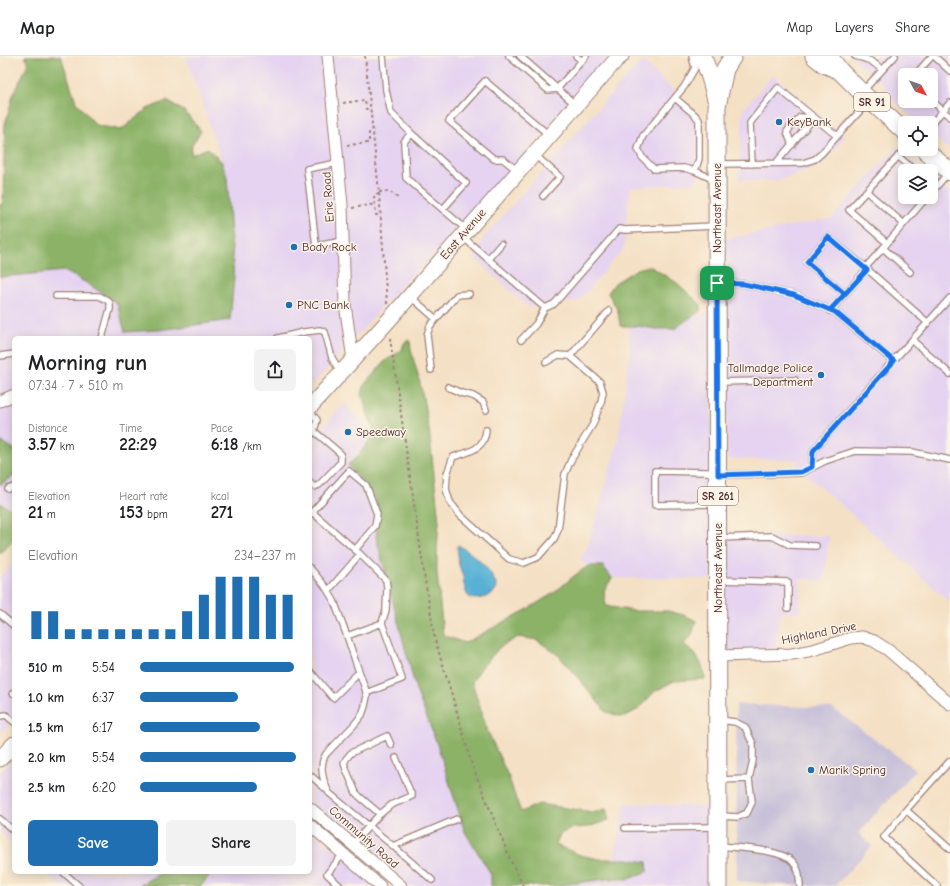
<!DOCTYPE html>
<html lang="en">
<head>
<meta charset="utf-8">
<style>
	body { margin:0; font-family:"Comic Neue",sans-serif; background:#f2f2f2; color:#202124; height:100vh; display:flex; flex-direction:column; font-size:15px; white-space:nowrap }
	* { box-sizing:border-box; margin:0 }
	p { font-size:13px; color:#757577 }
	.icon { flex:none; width:22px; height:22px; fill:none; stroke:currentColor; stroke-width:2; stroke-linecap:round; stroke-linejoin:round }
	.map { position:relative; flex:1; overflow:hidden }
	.drawer { position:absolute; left:12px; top:280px; width:300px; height:538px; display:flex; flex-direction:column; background:#fff; border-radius:6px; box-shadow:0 2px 10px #0003 }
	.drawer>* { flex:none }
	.needle { width:26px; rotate:130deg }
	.fabs { position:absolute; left:898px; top:12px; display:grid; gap:8px }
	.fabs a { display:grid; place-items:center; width:40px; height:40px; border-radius:6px; background:#fff; box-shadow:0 2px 10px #0003; font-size:20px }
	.pin { position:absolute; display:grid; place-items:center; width:34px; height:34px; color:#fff; margin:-17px; border-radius:8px; box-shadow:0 2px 6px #0006 }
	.round { display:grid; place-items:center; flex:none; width:42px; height:42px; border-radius:6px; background:#f2f2f2 }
	.headline { display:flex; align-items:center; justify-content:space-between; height:68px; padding:0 16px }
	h1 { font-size:22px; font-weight:800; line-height:30px }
	.figures { display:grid; grid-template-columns:repeat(3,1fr); gap:6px; height:68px; padding:4px 16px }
	.figures div { display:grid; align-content:center }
	.figures b { font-size:17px; font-weight:800 }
	.figures small { font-size:11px; font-weight:400 }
	.figures p { font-size:11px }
	.chart { height:112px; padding:8px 16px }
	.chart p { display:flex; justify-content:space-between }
	.chart svg { width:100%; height:72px; margin-top:4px; stroke:#1f6fb2; stroke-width:6 }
	.primary-button { display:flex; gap:8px; margin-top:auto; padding:8px 16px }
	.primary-button a { flex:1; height:46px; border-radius:6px; background:#1f6fb2; color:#fff; font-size:16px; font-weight:800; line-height:46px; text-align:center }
	.primary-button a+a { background:#f2f2f2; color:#202124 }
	ul { padding:0 16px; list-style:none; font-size:13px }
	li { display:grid; grid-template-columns:64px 48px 1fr; align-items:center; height:30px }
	li i { height:10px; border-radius:5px; background:#1f6fb2 }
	header { display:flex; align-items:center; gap:24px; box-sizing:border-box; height:56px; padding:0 20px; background:#fff; border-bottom:1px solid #e0e0e0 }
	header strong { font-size:19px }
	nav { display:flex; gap:22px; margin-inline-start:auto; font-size:14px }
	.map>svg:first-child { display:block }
</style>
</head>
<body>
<header>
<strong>Map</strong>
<nav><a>Map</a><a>Layers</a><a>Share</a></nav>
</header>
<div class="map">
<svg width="950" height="830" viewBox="0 0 950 830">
	<rect width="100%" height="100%" fill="#fcf5e5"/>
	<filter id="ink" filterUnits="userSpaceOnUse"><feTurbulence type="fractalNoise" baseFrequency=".025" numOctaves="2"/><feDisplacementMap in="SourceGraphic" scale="8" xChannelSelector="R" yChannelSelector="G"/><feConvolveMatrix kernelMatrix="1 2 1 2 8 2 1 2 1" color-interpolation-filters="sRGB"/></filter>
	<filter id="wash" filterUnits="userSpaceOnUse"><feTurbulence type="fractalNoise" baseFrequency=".012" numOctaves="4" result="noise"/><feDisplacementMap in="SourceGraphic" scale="16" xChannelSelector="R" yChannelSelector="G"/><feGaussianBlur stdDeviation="0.9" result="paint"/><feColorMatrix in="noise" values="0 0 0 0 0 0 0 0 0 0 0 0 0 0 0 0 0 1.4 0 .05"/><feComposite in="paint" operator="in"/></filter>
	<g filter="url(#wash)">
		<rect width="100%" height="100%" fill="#f4e0c4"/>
		<!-- built -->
		<path fill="#e5d3f1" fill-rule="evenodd" d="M186,0H608L564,53L422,211L408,223L310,331V282H14V452L8,454L0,460V221L64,215L206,265L209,267L230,263L227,121Z
			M850,0H950V95L931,78V67H919L883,35L886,31ZM905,19H931V45H905Z
			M644,6L702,63V113L694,127L631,131L627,155L624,192L579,245L528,251L475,202L483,182L638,8Z
			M773,19L845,81L820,110L777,125L739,124L743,54Z
			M896,91L925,115H905V141H931V120L950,137V546L796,409L800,404L727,403L726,183L832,162Z
			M710,256L712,523L612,522L603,510H588L579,503L587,493L618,385L630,294L628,271L637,270L656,273H674L695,259Z
			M344,348L375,378L355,403L387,463L416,634L436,685L454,744L491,818V830H407L310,745V385Z
			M721,480H829L824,525L800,523L801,556L780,557L775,595L720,596Z
			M14,506V662L0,678V521Z
			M14,701V789L0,776V716Z
			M625,747L713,751L712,830H556L568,828L606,823H629L627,803H614Z
			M310,773L376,830H201L212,816H310Z
			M45,816H159L160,817L138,830H61Z"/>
		<!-- industrial -->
		<path fill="#c7c0d9" d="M736,648L832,652L916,714L858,777L872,790L835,830L786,829L737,825Z"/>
		<!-- forest -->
		<path fill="#8cb267" stroke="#6b6849" d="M25,0H60L62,3L76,46L96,69L121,74L147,53L167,45L184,55L201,75L192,89L191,99L208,92L222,106L227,121L234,223L230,264L160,274L125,276L117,247L85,226L64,215L0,221V149L3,146L5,69L13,39L28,8Z
			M650,210L677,227L701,249L700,255L674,273H656L637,270H620L618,255L608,237L615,227L637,213Z
			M410,284L411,294L420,327L429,372L439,466L437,492V516L443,579L465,587L528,553L555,536L574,520L588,510H603L612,522L604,535L606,550L634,555H668L683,559L697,565L691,580L684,588L695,598L702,609L705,623L674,625L654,636L639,653L623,661L606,656L575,618L558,599L537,584L518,581L500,591L481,612L472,626L488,676L509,722L516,743L521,756L539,748L593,756L606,753L609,764L588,771L573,772L560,778L556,789L580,799L599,803H627L647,806L648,815L629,823H606L568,828L556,830H491V818L465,776L436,685L416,634L376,481L379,462L375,441L348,409L355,403L375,378L365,350L362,338L365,328L385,305L402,294L404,287Z
			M2,386L14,393V420L0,429V387Z
			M0,447L14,455V482L0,498Z
			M162,816H212L201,830H138Z"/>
		<!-- water -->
		<path fill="#58b1d5" stroke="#516880" d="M458,489C474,499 492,512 497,532C494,537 489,540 482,542C465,546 465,534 463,521C462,517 460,513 459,509C458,503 458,496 457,491Z"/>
	</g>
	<g filter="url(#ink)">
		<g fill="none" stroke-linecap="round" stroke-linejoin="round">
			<defs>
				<path id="lane" d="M383,0L386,34L391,57L411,77
					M509,0L548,34L557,33L586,0
					M520,0L576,49
					M576,0L582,5
					M692,0L695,12L684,31L643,80L638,93L642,101L654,113L684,112L695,115L715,124
					M855,0C868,3 873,5 882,14
					M934,0L950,15
					M915,19L932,0
					M863,35L895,0
					M675,42L695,59L699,64V103L695,115
					M931,44L950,61
					M796,66L800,61L814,62
					M931,68L950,47
					M790,72L787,76L792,89
					M535,99L560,121L543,140
					M898,100L915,115
					M338,107L307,113L316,190L343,185
					M776,107L814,62
					M718,108L803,107L815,103L821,98L868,46
					M752,108L750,67L778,32L837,80
					M518,115L503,103H494L449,65L485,25L549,79
					M867,136L904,168
					M931,137L948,117
					M443,153L466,127L411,77L404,86L406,122L467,174
					M463,181L488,203L501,188
					M887,187L849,154L905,93
					M488,203L545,252L554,248L619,173L625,174L715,170
					M865,212L883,192
					M910,216L883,192L927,141
					M720,227L744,228L794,239L835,256L893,305L813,395L812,411
					M845,238L807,206L828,181L867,213
					M56,240H99L107,244L110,247V253L102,282
					M411,241L436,263
					M830,255L867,213L928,267
					M278,282L304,276L320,274L325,276L332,302L341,317
					M521,284L536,268L545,252
					M912,284L950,318
					M0,300L14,298
					M893,305L950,242
					M546,306L558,299L570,300
					M431,314L427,279L430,270L457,239L469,238
					M720,326L795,324
					M448,331L461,337L473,340L483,346L486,354
					M310,355L317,364L314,375L310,380
					M486,374C485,393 469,396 453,401L447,418L446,433L450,446L460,459L509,503L524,507L538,501L554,483L558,474L565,418L571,404L593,368L601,346L603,336L600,326L570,300L609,255
					M310,427L314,431L319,429L341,406V398L314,375
					M8,433L14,431
					M716,448L655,449V415L707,416L718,419L801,417L825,405L855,395L912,396L950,404
					M312,456L349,415L366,429L377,458L375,470L355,494
					M310,458L312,456L360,498L328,535
					M720,482L772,480L790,489L816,490
					M360,498L386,524L387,531L386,554L382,567
					M310,512L325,530L334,545L347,580L356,607L365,632L367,640L365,650L362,659L353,670L326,698C318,710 323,725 329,737L393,790L432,824
					M720,524L788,526V552
					M0,558L14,570
					M347,580L382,567L402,623L366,637
					M310,615L333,642L359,616
					M13,637L14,636
					M0,660L6,659L14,666
					M950,705L906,754L950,793
					M310,719L326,733
					M719,724L749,723
					M906,754L884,781L937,830
					M380,758L360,741L356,737L346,713L344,707L346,703L351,697L387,680L391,689
					M720,760L738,761L747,757L752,746L749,723L753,704V688L745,671L735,666L720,664
					M0,763L14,775
					M625,772L716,771
					M353,788L378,760L391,749L412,740L396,702
					M393,790L457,763
					M720,790C738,792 781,793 793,806C800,813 799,822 800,830
					M63,816L79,830
					M340,830L327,818L343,798"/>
				<path id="street" d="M328,0L342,149L345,248L353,304
					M0,345L14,339
					M718,600L792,598L813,594L851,582L862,581L874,585L888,594L950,648
					M310,752L401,830
					M310,769L380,830"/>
				<path id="secondary" d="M310,351L388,265L616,4L621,0
					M0,703L14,688"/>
				<path id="primary" d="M702,0C709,14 712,28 716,43
					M814,0L824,8L838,14
					M829,0L840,15L862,37L905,76
					M924,93L950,116
					M718,830L717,50L725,13L733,0"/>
			</defs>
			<!-- lane casing -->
			<use href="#lane" stroke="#9f8078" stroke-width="8"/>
			<!-- street casing -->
			<use href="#street" stroke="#9f8078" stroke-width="13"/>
			<!-- secondary casing -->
			<use href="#secondary" stroke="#9f8078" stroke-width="17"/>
			<!-- primary casing -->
			<use href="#primary" stroke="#9f8078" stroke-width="19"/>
			<!-- path -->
			<path stroke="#9f8078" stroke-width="2" stroke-dasharray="3 3" stroke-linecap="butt" d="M365,0L379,136L387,248
				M343,47L365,44L366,53H371
				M347,89L369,87V77H373
				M379,136L389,135L398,142
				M379,138L374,139L376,159H380
				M352,152L375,148
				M390,282L425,524L435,584L452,639L472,709L510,803L523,830"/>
			<!-- lane -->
			<use href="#lane" stroke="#fff" stroke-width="5.5"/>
			<!-- street -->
			<use href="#street" stroke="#fff" stroke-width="11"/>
			<!-- secondary -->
			<use href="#secondary" stroke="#fff" stroke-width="15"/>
			<!-- primary -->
			<use href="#primary" stroke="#fff" stroke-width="17"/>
		</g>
	</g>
	<g fill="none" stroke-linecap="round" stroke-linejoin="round" filter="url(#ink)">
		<defs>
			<path id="route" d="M717,227L718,419L801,416L812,411L813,395L894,305L835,256L830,254L845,238L807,206L828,181L867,214L830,254L794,239L744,228L717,227"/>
		</defs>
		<!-- route casing -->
		<use href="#route" stroke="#fff" stroke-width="8"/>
		<!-- route -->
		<use href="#route" stroke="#1a73e8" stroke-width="5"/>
	</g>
	<!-- markers -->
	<g fill="#1f6fb2" stroke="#fcf5e5" stroke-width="1.5">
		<circle cx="779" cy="66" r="4"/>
		<circle cx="294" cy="191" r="4"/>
		<circle cx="289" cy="249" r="4"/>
		<circle cx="821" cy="319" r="4"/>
		<circle cx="348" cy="376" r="4"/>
		<circle cx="811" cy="714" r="4"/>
	</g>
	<g text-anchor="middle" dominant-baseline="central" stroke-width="3" stroke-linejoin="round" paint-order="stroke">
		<!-- shield labels -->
		<g fill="#fcf5e5" stroke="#7f5f63" stroke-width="1">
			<rect x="854" y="37" width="36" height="18" rx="3"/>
			<rect x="698" y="431" width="40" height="18" rx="3"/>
		</g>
		<g font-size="11" font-weight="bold" fill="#4a1f2b">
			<text x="872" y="46">SR 91</text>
			<text x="718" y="440">SR 261</text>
		</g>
		<!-- poi labels -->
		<g font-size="12" fill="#4a1f2b" stroke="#fcf5e5" text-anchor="start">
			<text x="787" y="66">KeyBank</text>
			<text x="302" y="191">Body Rock</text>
			<text x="297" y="249">PNC Bank</text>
			<text x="813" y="312" text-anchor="end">Tallmadge Police<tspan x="813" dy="14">Department</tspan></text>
			<text x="356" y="376">Speedway</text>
			<text x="819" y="714">Marik Spring</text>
		</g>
		<!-- street labels -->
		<g font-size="12" fill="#4a1f2b" stroke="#fcf5e5">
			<text transform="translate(328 141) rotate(-94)">Erie Road</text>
			<text transform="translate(717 152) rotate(-90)">Northeast Avenue</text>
			<text transform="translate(463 178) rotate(-49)">East Avenue</text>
			<text transform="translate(718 512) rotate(-90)">Northeast Avenue</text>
			<text transform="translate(819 577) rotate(-11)">Highland Drive</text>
			<text transform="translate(364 781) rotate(41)">Community Road</text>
		</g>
	</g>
</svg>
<div class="fabs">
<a><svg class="needle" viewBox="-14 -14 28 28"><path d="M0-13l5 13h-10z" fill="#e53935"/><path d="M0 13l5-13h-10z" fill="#757577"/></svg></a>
<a><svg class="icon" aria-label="locate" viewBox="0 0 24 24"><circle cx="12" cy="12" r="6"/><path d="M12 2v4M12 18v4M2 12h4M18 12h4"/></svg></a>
<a><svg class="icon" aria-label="layers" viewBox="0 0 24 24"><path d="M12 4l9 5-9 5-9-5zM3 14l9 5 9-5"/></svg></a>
</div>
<div class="pin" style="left:717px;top:227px;background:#1e9e55"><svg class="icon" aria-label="arrive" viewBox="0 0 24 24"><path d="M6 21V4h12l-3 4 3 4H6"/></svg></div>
<section class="drawer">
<div class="headline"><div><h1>Morning run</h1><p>07:34 · 7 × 510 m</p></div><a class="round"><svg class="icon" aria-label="share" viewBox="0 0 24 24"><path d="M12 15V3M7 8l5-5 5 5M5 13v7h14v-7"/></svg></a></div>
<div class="figures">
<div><p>Distance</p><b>3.57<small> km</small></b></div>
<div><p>Time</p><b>22:29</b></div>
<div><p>Pace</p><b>6:18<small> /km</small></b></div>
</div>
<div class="figures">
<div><p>Elevation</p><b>21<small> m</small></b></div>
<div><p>Heart rate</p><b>153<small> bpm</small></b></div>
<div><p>kcal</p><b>271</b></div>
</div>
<div class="chart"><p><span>Elevation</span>234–237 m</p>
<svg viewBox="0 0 160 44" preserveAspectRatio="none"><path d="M5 44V27M15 44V27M25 44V38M35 44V38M45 44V38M55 44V38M65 44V38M75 44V38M85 44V38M95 44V27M105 44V17M115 44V6M125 44V6M135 44V6M145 44V17M155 44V17"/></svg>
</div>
<ul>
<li><b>510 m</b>5:54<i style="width:99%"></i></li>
<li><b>1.0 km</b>6:37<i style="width:63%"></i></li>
<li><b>1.5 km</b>6:17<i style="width:77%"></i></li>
<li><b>2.0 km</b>5:54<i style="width:100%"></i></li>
<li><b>2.5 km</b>6:20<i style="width:75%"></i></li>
</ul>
<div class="primary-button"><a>Save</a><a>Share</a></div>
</section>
</div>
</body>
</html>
